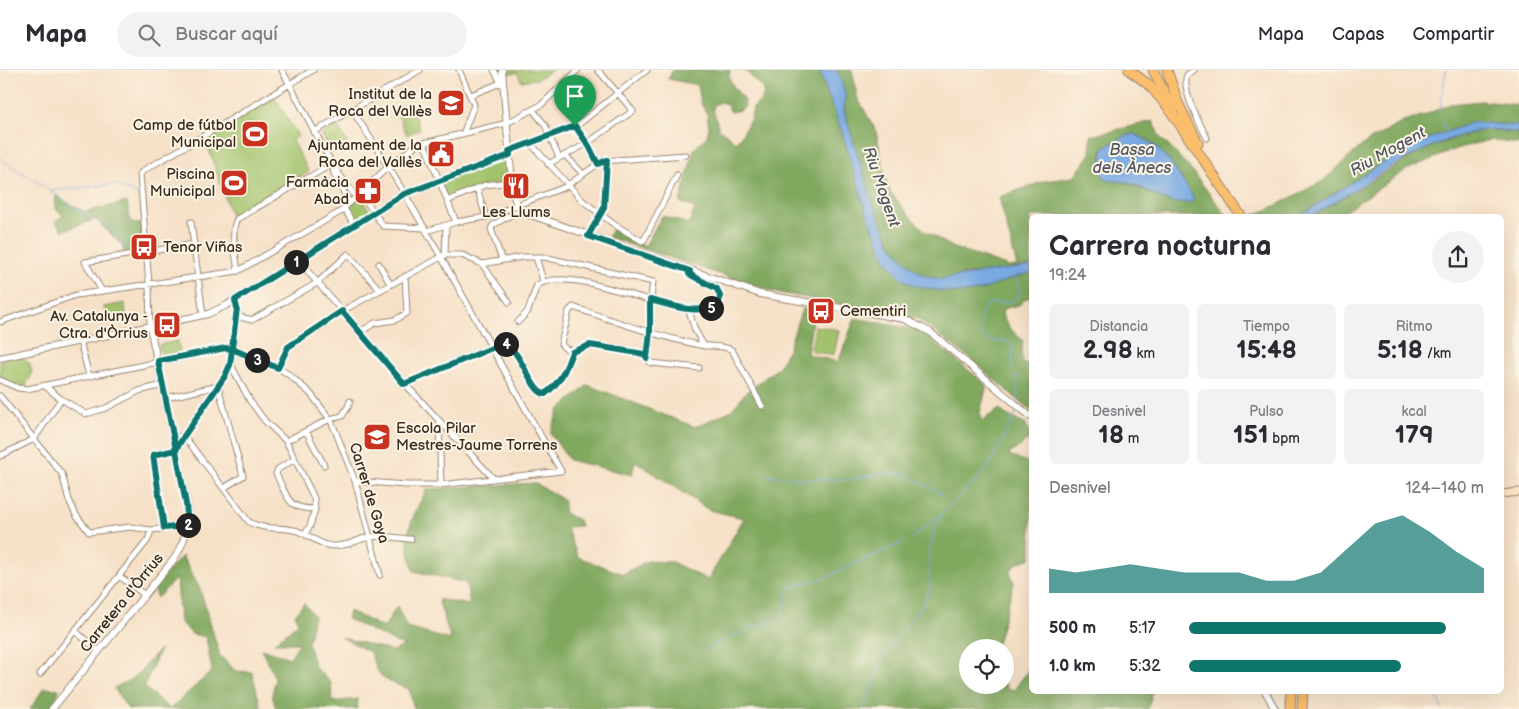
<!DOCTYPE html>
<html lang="es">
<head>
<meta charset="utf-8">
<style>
	body { margin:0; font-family:"Balsamiq Sans",sans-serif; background:#f2f2f3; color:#2b2b33; height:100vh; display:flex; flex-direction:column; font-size:19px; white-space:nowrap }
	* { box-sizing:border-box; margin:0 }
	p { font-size:16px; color:#7c7c81 }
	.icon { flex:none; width:28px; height:28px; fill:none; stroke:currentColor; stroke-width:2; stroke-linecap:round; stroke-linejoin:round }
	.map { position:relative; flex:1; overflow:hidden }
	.sheet { position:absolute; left:1029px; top:144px; width:475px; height:480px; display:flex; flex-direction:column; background:#fff; border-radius:8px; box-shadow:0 5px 20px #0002 }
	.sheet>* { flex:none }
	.tools { position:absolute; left:959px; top:569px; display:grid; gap:10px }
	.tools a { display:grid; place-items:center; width:55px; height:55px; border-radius:50%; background:#fff; box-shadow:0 5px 20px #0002; font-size:25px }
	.pin { position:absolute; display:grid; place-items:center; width:42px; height:42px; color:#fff; margin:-51px -21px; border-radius:50% 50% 50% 0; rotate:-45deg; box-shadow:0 0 5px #0007 }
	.pin .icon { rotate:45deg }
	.km { position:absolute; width:25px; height:25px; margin:-12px; border-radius:50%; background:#222; color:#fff; font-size:14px; line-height:25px; text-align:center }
	.round { display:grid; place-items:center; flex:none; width:52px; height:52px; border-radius:26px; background:#f2f2f3 }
	.head { display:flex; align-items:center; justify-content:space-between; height:85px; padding:0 20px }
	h1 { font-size:28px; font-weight:700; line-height:38px }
	.stats { display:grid; grid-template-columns:repeat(3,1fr); gap:8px; height:85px; padding:5px 20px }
	.stats div { display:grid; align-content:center; border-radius:8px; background:#f2f2f3; text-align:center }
	.stats b { font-size:25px; font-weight:700 }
	.stats small { font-size:14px; font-weight:400 }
	.stats p { font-size:14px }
	.chart { height:140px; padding:10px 20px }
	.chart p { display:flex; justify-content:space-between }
	.chart svg { width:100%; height:90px; margin-top:5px; fill:#0f766e; opacity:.7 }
	ul { padding:0 20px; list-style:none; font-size:16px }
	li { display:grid; grid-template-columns:80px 60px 1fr; align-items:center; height:38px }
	li i { height:12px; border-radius:6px; background:#0f766e }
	header { display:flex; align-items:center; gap:30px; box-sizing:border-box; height:70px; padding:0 25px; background:#fff; border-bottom:1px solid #e1e1e2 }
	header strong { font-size:24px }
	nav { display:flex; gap:28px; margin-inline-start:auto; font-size:18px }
	.search { width:350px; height:45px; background:#f2f2f3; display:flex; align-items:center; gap:12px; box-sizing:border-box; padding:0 18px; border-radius:28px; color:#7c7c81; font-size:19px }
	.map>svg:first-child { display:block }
</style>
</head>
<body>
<header>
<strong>Mapa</strong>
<div class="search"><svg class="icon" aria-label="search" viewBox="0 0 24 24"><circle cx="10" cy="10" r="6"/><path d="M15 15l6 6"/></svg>Buscar aquí</div>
<nav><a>Mapa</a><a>Capas</a><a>Compartir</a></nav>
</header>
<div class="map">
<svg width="1519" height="639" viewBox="0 0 1519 639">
	<rect width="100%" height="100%" fill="#fcf5e5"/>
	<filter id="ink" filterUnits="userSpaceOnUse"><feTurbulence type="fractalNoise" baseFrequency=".02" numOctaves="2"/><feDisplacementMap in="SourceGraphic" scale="10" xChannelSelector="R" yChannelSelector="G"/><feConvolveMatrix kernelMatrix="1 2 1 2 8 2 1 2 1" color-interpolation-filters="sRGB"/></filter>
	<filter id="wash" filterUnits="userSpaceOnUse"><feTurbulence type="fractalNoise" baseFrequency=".0096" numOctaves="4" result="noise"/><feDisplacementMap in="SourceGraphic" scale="20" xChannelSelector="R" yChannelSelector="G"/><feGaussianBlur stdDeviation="1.12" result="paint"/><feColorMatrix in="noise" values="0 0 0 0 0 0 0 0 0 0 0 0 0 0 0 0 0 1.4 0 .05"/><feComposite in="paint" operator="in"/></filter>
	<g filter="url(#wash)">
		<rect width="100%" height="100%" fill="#f6e1c8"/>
		<!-- green -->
		<path fill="#a1c26b" stroke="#6e7644" d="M507,0H552L537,9L521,11L518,3H507Z
			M275,28L298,66L292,71L309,102L236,145H231L205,68Z
			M412,40L420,59L407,65L398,45Z
			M333,56L338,58L348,73L331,82L322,65L323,62Z
			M502,88L507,90L509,112L485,115L447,129L440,111Z
			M360,127L369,140L368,142L356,150H353L348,138Z
			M125,233L126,245L107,249L104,237Z
			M815,256L839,260L834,285L811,281Z
			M178,271L180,282L162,286L159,275Z
			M19,285L30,294L32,303L30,304L31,307L26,313L27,318H20L0,308V290Z"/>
		<!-- forest -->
		<path fill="#80a85f" stroke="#5e693e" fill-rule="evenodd" d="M673,0H730C726,16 743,22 745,36L741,40L731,42L726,34L721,32L714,35L713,39L719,59L725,63L735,72L740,68L751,48L753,38L761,30L764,25L762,18L745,0H819L842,62L865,138L886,190L900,207L909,213L917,216C932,219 956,225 971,222C992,219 1010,206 1031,203V227L1024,229C1019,240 1011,234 1003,240L1002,244L1009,257L1023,271L1021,283L1023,294L1031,295V341L963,283L918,249L770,221L608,167L612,159L645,176L662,146L689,154L695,138L680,132L694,79L707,66L709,57L707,44L701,34L698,15L668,9Z
			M836,0H852L857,27L876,61L886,110L891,123L907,143L925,161L954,178L1009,197L1017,196L999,127L1045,111L1074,107L1090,85L1091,66L1153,51L1159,66L1187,95L1227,146L1253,145L1267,140L1323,111L1365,73L1405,51L1425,45L1445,36L1450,34L1481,31L1519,35V56L1473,52L1409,76L1299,146H1031V196C1010,201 989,202 967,204C959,205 949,209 941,209C885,209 859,93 847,51C842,32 847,19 836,0ZM1147,69C1162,81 1173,94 1183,111L1171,133L1124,111L1103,96L1101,89L1103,78L1113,73Z
			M1486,59L1519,63V74L1489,70L1456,79L1406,100L1338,146H1312L1423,80L1455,68Z
			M56,126L85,142L127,132L131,152L141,154L143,179L124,183L122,175L95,149L63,161L55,151L63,146L55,138Z
			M802,239L814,240L807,284L838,292L855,248L919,260L987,315L980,343L981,351L1000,339L1005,344L1026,355L1031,368L1008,385L1031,393V488L1017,493L1010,502L1014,513L996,577L968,578V615H1005V612L1007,618L1014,620L1031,596V621H1153L1148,639H414L409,619C382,610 379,609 370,582L341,567L393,581L404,576L347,549L349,541L384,558L397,536L407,558L451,570L438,529L470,535L466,513L414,501C412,493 408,483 408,474C407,454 418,436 427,419L535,413L564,430V443L578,450L581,456L566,457L578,487L623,504L647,491L672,492L708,510L744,448L709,440L635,391L632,405L569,390L550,363L559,340L588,315L695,357L732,340L746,322L778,298L788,280Z
			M182,486L200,519L220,586L236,601L252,602L261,638L264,639H170L212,601L206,567L192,564L180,552L177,508L157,528L153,518Z
			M304,533L314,546L308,574L315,597L331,613L332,632L358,629L357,639H276L272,625L275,608L261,579L290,588L299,573H274L298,553L295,545Z
			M160,579L144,617L170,639H128L114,618L135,607Z
			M44,618L59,619L57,626L49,639H30Z"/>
		<!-- water -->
		<path fill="#78a9e3" stroke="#5a6a80" d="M819,0H836L841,9L845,24L844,41L874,137L892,176L907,193L923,205L940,209L1031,196V203C1010,206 992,219 971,222C957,225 931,219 917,216L909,213L900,207L886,190L865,138L842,62Z
			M1473,52L1519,56V63C1508,62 1495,58 1484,60C1422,71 1365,114 1312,146H1299L1409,76Z
			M1134,64C1157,73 1170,90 1182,110C1187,117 1191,122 1194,131C1167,139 1153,121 1130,113C1122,110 1114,112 1106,110L1102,104L1103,78L1125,66Z
			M240,102L247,113L229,125L222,113Z"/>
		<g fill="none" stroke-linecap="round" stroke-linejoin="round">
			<!-- stream -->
			<path stroke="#78a9e3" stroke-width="1" d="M1440,40L1446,0
				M1442,52L1447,62
				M0,89L47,118L76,139L113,161L125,178
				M51,121L114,114L138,124
				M1012,300L1013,276L1010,272C994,271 979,273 981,251C981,247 983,239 986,236C994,229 1012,236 1019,225C1022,220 1017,210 1015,206
				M1015,305L1018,331
				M767,405L803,409L847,410L888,402L905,404L943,425
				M912,468L941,445
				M704,580L752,557L778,549L783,541L789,519C801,513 814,511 827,507L904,472
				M1435,621L1442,639
				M863,639L888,580L924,534L929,520V485L934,462L941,445L976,411L989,395L1015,345L1016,338"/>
		</g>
	</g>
	<g filter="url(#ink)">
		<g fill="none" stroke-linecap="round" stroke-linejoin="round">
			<defs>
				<path id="minor" d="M282,0L332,94L355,126
					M459,0L474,35L463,64
					M494,0L501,13
					M1194,0L1187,5C1181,20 1200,54 1207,68
					M471,25L503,12
					M352,40C429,156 491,281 561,401L441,415H406L355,411
					M533,40L545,55L559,88
					M575,56L589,76L598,94
					M314,62L420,0
					M424,73L456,152
					M531,74L583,131L615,155L642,171L644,170L677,105
					M509,81L579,54L647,0
					M565,85L583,104
					M548,94L586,74L633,41L598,0
					M333,96L334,104L349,132
					M477,118L486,147
					M360,122L383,156L425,158
					M447,131L485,115L511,112
					M344,138L354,155
					M191,152L203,245
					M351,157L375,142
					M426,161L456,152L486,147L565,117L602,91L686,85
					M588,166L604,138L607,90
					M445,185L446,155
					M536,187L543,211
					M298,190L405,314L493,408
					M502,190L491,159L493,155L520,140
					M379,194L390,214
					M482,194L509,232
					M238,201C236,188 230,160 237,149L332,94
					M102,221L85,192L194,174
					M688,238L695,260L704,276
					M236,246L252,250L317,213L348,184L380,220
					M0,252L76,225L238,201L340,142L389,96L416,75L507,53L541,35L578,0
					M518,252L528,241L537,215C582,191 683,259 719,233L720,227L717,219L689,204L690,201
					M150,257L149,214L140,104L144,100L200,68L313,0
					M360,262L375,253L395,250L407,243L405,206
					M80,271L89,306
					M231,295L250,331L265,351L286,371L314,428L315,439L310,456L305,464
					M278,298L289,277L342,241L445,185H462L482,194L522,187H544L653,212C649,237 650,262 647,288
					M699,298L651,293L644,284C632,282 598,274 589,276C578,277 570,286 561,274L569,241L573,237C614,251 656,266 699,275C709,277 725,275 732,280L762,336
					M0,310L18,318L27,319L226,278L278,298L288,304L310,323L330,349L335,360L355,411L380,505
					M405,314L492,277L506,274C522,283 530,321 545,324C561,312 566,299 572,281
					M45,316L61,329L86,344L106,338L139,321L163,315
					M0,326L62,404L69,430L76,445L89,462L131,457L151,460L188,456
					M166,328L218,316L243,406L224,418
					M439,351L441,415
					M306,361L324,395
					M173,365L179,367L184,366L225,306L231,295L237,238L235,230
					M286,371L330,349L342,346L348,337L350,331
					M0,386L34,369L61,329
					M295,389L278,399L276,404C288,427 286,439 315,439
					M164,458L153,385L176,380L184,366L249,452C263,460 278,457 294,460C308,463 318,475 332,476C347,477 356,470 369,467C382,465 398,468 411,469
					M119,506L145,525
					M75,561L99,581
					M40,604L148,470L151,460"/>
				<path id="tertiary" d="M502,0L513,124L517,135L525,143L760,224L905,249L930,262L1031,347
					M375,142L404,124L510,85
					M0,288L208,244L227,235L351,157
					M1265,621L1275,639
					M52,639L174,489C186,471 189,455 187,434L150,257"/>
				<path id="secondary" d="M1501,424L1519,422"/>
				<path id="trunk" d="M1153,0L1173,40"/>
				<path id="motorway" d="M1129,0L1149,15L1168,37L1241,146
					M1167,0L1178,33L1198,73
					M1290,639L1291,621
					M1302,639L1303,621"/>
			</defs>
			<!-- minor casing -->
			<use href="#minor" stroke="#988673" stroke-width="7"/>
			<!-- tertiary casing -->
			<use href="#tertiary" stroke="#988673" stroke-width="8"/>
			<!-- secondary casing -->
			<use href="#secondary" stroke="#988673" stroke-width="9"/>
			<!-- trunk casing -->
			<use href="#trunk" stroke="#988673" stroke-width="11"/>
			<!-- motorway casing -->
			<use href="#motorway" stroke="#988673" stroke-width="11"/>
			<!-- minor -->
			<use href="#minor" stroke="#fff" stroke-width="5"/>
			<!-- tertiary -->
			<use href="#tertiary" stroke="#fff" stroke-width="6"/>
			<!-- secondary -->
			<use href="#secondary" stroke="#fde5c5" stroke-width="7"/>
			<!-- trunk -->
			<use href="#trunk" stroke="#fabe6d" stroke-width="9"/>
			<!-- motorway -->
			<use href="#motorway" stroke="#fabe6d" stroke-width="9"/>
		</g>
	</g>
	<g fill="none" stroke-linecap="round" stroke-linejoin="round" filter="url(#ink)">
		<defs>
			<path id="route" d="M575,56L509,81L510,85L404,124L235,230L237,238L230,295L225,306L184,366L176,380L186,434L188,456L164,458L153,385L176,380L158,291L226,278L232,279L278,298L288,277L342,241L404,314L492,278L506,274C522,283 531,322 545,324C561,312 566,299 572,282L590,275L644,284L647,288L650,262V230C671,235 700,247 719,233L720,226L717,219L689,204L690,201L588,166L604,138L607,90L598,94L589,76L575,56"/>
		</defs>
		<!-- route casing -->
		<use href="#route" stroke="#fff" stroke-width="10"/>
		<!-- route -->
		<use href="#route" stroke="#0f766e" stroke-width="6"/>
	</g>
	<!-- icons -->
	<defs>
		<symbol id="school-square" viewBox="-11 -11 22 22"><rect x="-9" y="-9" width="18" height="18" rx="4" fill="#c8321e" stroke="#fcf5e5"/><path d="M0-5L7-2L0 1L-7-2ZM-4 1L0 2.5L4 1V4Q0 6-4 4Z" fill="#fff"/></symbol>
		<symbol id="stadium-square" viewBox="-11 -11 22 22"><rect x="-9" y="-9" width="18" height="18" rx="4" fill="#c8321e" stroke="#fcf5e5"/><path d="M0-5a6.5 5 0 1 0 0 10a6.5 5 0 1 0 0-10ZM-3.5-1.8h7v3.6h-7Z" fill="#fff"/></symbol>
		<symbol id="civic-square" viewBox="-11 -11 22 22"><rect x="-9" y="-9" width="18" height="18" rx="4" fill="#c8321e" stroke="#fcf5e5"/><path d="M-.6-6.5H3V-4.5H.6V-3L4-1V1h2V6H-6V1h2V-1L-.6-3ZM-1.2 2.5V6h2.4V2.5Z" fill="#fff"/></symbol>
		<symbol id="restaurant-square" viewBox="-11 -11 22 22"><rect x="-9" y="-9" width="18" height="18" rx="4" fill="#c8321e" stroke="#fcf5e5"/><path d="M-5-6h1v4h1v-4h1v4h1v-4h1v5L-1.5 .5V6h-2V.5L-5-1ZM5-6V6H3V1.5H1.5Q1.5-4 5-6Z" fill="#fff"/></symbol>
		<symbol id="pharmacy-square" viewBox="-11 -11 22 22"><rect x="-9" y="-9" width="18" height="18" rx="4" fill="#c8321e" stroke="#fcf5e5"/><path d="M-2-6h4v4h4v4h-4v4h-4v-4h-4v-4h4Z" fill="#fff"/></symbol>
		<symbol id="bus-square" viewBox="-11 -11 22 22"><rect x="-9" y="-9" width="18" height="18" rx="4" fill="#c8321e" stroke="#fcf5e5"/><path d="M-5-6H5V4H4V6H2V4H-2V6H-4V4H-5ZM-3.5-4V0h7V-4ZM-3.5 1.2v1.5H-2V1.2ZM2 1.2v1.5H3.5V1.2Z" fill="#fff"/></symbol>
	</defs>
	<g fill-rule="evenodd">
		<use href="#school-square" x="435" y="17" width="32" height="32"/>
		<use href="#stadium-square" x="239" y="48" width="32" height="32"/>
		<use href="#civic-square" x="425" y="68" width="32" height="32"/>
		<use href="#stadium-square" x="218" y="97" width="32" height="32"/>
		<use href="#restaurant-square" x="500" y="100" width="32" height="32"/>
		<use href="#pharmacy-square" x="352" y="105" width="32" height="32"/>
		<use href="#bus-square" x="128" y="161" width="32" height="32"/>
		<use href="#bus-square" x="805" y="225" width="32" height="32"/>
		<use href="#bus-square" x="151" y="239" width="32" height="32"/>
		<use href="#school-square" x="361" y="351" width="32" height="32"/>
	</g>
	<g text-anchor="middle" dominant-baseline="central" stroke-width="4" stroke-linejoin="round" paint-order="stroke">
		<!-- poi labels -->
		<g font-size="15" fill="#3b2a1e" stroke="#fcf5e5" text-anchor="end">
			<text x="432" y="24">Institut de la<tspan x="432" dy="17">Roca del Vallès</tspan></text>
			<text x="236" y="55">Camp de fútbol<tspan x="236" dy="17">Municipal</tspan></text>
			<text x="422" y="75">Ajuntament de la<tspan x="422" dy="17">Roca del Vallès</tspan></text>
			<text x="215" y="104">Piscina<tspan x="215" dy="17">Municipal</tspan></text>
			<text x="349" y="112">Farmàcia<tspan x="349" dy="17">Abad</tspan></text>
			<text x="516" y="142" text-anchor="middle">Les Llums</text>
			<text x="163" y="177" text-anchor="start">Tenor Viñas</text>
			<text x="840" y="241" text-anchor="start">Cementiri</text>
			<text x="148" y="246">Av. Catalunya -<tspan x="148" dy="17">Ctra. d'Òrrius</tspan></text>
			<text x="396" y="358" text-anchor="start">Escola Pilar<tspan x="396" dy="17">Mestres-Jaume Torrens</tspan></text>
		</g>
		<!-- street labels -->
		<g font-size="15" fill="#3b2a1e" stroke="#fcf5e5">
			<text transform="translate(369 423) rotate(73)">Carrer de Goya</text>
			<text transform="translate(122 533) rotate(-51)">Carretera d'Òrrius</text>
		</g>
		<!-- water labels -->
		<g font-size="16" font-style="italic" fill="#505663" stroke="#fcf5e5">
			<text x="1132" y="80">Bassa<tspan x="1132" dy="18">dels Ànecs</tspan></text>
			<text transform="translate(1388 82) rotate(-29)">Riu Mogent</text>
			<text transform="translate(881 117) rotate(71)">Riu Mogent</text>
		</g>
	</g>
</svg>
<div class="tools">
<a><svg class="icon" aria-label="locate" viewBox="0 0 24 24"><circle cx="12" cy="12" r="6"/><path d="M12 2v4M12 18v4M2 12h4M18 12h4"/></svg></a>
</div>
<div class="pin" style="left:575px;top:56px;background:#1e9e55"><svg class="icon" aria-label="arrive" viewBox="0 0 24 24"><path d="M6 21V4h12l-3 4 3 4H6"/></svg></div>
<b class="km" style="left:296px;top:192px">1</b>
<b class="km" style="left:188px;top:455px">2</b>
<b class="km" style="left:257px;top:290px">3</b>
<b class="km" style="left:506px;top:274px">4</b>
<b class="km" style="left:711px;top:238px">5</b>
<section class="sheet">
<div class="head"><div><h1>Carrera nocturna</h1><p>19:24</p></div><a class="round"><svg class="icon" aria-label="share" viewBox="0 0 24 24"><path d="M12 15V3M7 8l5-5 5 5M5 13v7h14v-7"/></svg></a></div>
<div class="stats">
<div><p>Distancia</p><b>2.98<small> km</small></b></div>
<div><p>Tiempo</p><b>15:48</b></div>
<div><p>Ritmo</p><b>5:18<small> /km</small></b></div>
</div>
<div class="stats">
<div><p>Desnivel</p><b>18<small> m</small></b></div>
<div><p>Pulso</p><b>151<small> bpm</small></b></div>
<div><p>kcal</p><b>179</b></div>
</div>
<div class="chart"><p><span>Desnivel</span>124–140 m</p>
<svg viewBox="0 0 160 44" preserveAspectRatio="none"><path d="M0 44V32L10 34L20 32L30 30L40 32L50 34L60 34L70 34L80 38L90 38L100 34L110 22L120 10L130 6L140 14L150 24L160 32V44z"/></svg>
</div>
<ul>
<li><b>500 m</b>5:17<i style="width:87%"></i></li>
<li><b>1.0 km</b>5:32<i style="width:72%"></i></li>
</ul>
</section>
</div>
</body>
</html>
